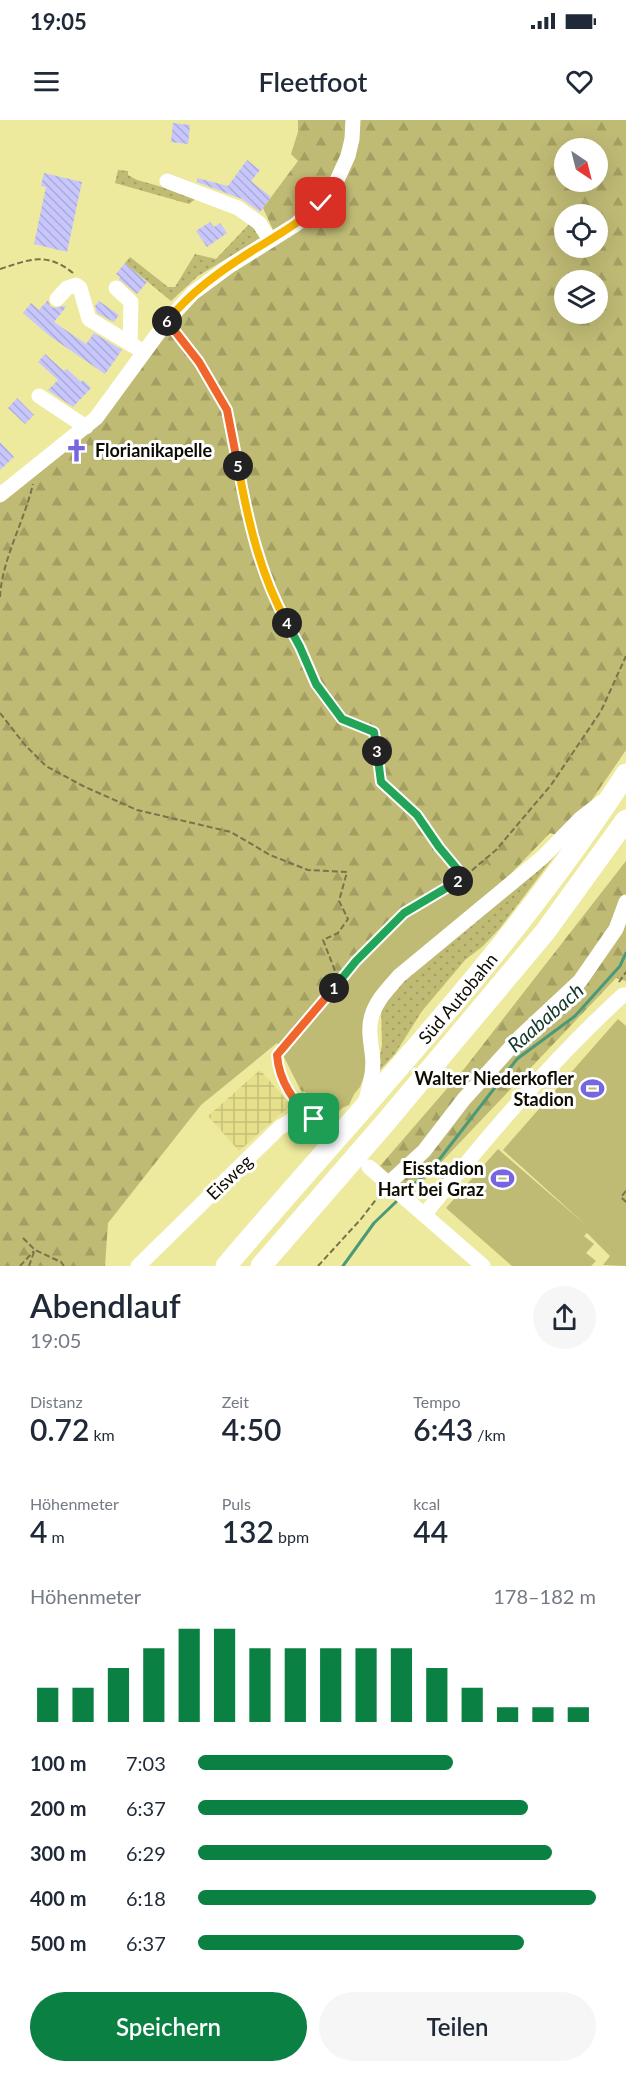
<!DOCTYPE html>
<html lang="de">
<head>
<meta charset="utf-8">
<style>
	body { margin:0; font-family:Lato,sans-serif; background:#f6f6f7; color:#1f2937; height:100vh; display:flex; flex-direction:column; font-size:22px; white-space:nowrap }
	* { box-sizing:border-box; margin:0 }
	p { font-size:20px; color:#747a83 }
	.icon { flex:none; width:33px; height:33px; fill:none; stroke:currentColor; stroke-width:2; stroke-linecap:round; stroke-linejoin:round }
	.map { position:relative; height:1146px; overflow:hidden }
	.drawer { display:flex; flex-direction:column; background:#fff; flex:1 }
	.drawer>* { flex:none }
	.needle { width:39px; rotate:145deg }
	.buttons { position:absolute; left:554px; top:18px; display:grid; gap:12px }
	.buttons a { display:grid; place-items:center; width:54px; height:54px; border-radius:50%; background:#fff; box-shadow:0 6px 24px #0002; font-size:30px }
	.pin { position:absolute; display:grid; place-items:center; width:51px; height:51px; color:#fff; margin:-26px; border-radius:12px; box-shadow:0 3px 9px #0006 }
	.km { position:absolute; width:30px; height:30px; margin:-15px; border-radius:50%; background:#222; color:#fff; font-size:16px; line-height:30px; text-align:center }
	.round { display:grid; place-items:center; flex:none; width:63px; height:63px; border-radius:32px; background:#f6f6f7 }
	.overview { display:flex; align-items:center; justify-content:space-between; height:102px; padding:0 30px }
	h1 { font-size:33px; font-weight:600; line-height:45px }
	.stats { display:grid; grid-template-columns:repeat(3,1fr); gap:9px; height:102px; padding:6px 30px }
	.stats div { display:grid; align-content:center }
	.stats b { font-size:30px; font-weight:600 }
	.stats small { font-size:16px; font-weight:400 }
	.stats p { font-size:16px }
	.chart { height:168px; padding:12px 30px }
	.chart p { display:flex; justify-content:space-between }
	.chart svg { width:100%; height:108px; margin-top:6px; stroke:#0b8043; stroke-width:6 }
	.cta { display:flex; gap:12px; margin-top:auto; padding:12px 30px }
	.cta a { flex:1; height:69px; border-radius:36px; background:#0b8043; color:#fff; font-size:24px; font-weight:600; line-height:69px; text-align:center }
	.cta a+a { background:#f6f6f7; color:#1f2937 }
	ul { padding:0 30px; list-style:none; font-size:20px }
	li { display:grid; grid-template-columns:96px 72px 1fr; align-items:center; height:45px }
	li i { height:15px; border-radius:8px; background:#0b8043 }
	.status { display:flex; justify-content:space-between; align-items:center; height:42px; padding:0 30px; background:#fff; direction:ltr }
	.status svg { height:16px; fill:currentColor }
	header { display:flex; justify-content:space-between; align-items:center; height:78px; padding:0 30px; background:#fff; font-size:27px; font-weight:600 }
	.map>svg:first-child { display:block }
</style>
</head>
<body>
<div class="status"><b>19:05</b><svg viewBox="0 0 49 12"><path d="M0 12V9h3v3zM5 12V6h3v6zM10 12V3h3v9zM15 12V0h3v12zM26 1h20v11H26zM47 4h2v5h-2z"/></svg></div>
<header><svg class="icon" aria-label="menu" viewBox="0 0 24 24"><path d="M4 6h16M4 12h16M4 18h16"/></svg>Fleetfoot<svg class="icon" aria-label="heart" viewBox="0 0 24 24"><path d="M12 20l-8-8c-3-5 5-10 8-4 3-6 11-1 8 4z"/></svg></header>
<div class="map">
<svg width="626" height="1146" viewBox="0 0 626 1146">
	<defs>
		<pattern id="industrial-grid" width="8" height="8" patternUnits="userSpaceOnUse" patternTransform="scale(1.5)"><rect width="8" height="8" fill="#e6e08c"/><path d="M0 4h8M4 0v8" fill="none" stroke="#c4bf77"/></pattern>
		<pattern id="grass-dots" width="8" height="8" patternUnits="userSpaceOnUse" patternTransform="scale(1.5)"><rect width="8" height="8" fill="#bfba74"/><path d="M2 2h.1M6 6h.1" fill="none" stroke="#a39f63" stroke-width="1.8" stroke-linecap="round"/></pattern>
		<pattern id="forest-firs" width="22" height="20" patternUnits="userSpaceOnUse" patternTransform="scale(1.5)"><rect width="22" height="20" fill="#bfba74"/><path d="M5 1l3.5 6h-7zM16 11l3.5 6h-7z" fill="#a39f63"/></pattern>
		<pattern id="building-back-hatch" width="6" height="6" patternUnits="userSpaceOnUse" patternTransform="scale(1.5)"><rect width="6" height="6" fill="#c8c7fd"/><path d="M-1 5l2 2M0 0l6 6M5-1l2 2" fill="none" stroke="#abaad7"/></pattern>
	</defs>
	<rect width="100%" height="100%" fill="#ede99d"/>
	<!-- industrial -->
	<path fill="url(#industrial-grid)" d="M260,950L291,985L239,1031L208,996Z"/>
	<!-- grass -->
	<path fill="url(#grass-dots)" d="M118,50L128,51V55L137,60L198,77L189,84L115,63Z
		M252,101L260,116L259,119L198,156L171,181L125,143L130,137L168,167H175L195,134L216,139Z
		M556,734L500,808L483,826L465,840L422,891L395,934L380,950L378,947L382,925L381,887L394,866Z"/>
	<!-- forest -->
	<path fill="url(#forest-firs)" fill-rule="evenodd" d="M298,0H348V12L335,55L307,88L274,112L263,88L298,41L291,34L298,12Z
		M359,0H626V630L566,718L550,713L496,769L369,890L365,950L349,985L318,998L308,984L334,967L313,968L302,973L277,923L201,985L108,1103L105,1146H0V382L77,323L97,301L179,188L314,96ZM564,28H597V62H564ZM564,94H597V128H564ZM564,160H597V194H564Z
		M626,741V861L616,858L411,1074L380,1046L464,949Z"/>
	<!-- park -->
	<path fill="#bfba74" d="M487,743L504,763L368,888L362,913L366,951L360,967L328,1004C307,979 300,966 290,935L300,917L377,826L408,799L450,773Z
		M618,899L626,906V1146L603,1145L610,1136L587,1113L584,1116L594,1124L586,1133L596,1141L591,1146H512L446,1088L498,1029L587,1106L503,1030Z"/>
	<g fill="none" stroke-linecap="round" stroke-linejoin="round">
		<!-- stream -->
		<path stroke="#4a9979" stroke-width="3" d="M406,1072L435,1045L517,939L575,896L620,846L626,833
			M343,1146L374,1103L399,1079"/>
	</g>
	<!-- building -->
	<path fill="url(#building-back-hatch)" d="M173,3L190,5L188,24L171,22Z
		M247,40L260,50L251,61L271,77L260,92L242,79L197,62V58L228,66Z
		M44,53L82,62L67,132L34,124L46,67L41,66Z
		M210,102L214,107L220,103L227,113L207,127L196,111Z
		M125,143L147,162L137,174L119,159L120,157L116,154Z
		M48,180L50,186L54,188L64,186L66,187L54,202L86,224L94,213L122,230L105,254L51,217L23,193L31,183L39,190Z
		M99,181L119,195L114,202L97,193L95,186Z
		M45,234L64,251L67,249L81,262L83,260L91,268L73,287L48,270L58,260L38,242Z
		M17,278L34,295L25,304L8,288Z
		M0,322L14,337L0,350Z
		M80,324L86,331L76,338L72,330Z"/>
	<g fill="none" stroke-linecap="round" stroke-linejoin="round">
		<!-- path -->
		<path stroke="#77744a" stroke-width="2" stroke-dasharray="6 3" stroke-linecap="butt" d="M0,149C29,140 46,131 73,153
			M174,211L199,242L227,290L251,411L272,475L300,527L316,564L342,599L374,612L382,662L417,695L439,727L464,757
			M0,477C2,439 24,402 33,364
			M0,593L25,625L46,646L83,666L137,690L231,712L270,735L308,750L347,752L339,781L348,799L338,813L323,820L339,861
			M619,862L626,852
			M297,983L278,950L277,935L356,841L404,793L464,757L496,730L551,665L601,591L626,536
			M626,1071L621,1077L626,1082
			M23,1118L35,1130L61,1142L64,1146
			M20,1146L34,1131
			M29,1146L34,1132
			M318,1146L361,1099L381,1073"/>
		<!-- minor -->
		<path stroke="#fff" stroke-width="15" d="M167,61L238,88L259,103L270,120
			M116,168L131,182L130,224
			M57,179L67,168L76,165L80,168L89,199L144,232
			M39,276L86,307
			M0,375L96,298L167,201L193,173L228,147L295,105L321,83L333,69L348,36L352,19L353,0
			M365,983C369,970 373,956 373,942C372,926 367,910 372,895C377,879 389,868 399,856L543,737L580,699L602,682
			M369,1047L483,1146
			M389,1063L424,1031L464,979L520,917L580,861L616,809L626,782
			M424,1095C486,1018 550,942 623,875H626
			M138,1146L279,1008L305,992L325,1010"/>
		<!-- highway -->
		<g stroke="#fff" stroke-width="21">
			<path id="s1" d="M226,1146C363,985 511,832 626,654"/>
			<path d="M261,1146L385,1003L545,812L626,700"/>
		</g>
	</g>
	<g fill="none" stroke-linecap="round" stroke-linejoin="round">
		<defs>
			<path id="split-1" d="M314,999C294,984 279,961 277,935L334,868"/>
			<path id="split-2" d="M334,868L356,841L404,793L458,761"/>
			<path id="split-3" d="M377,631L381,662L417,695L439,727L464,757L458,761"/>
			<path id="split-4" d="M287,503L300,527L316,564L342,599L374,612L377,631"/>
			<path id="split-5" d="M238,346C248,401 260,454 287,503"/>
			<path id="split-6" d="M167,201L199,242L227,290L238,346"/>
			<path id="split-7" d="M167,201C191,172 220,151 252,131C276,116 300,103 321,83"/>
		</defs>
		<!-- split-1 casing -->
		<use href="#split-1" stroke="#fff" stroke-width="12"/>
		<!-- split-2 casing -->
		<use href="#split-2" stroke="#fff" stroke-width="12"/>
		<!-- split-3 casing -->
		<use href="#split-3" stroke="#fff" stroke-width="12"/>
		<!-- split-4 casing -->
		<use href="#split-4" stroke="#fff" stroke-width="12"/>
		<!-- split-5 casing -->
		<use href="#split-5" stroke="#fff" stroke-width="12"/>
		<!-- split-6 casing -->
		<use href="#split-6" stroke="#fff" stroke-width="12"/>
		<!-- split-7 casing -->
		<use href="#split-7" stroke="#fff" stroke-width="12"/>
		<!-- split-1 -->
		<use href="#split-1" stroke="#f0652b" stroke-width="8"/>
		<!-- split-2 -->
		<use href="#split-2" stroke="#22a559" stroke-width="8"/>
		<!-- split-3 -->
		<use href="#split-3" stroke="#22a559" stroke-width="8"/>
		<!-- split-4 -->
		<use href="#split-4" stroke="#22a559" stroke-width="8"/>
		<!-- split-5 -->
		<use href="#split-5" stroke="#f5b400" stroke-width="8"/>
		<!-- split-6 -->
		<use href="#split-6" stroke="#f0652b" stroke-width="8"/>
		<!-- split-7 -->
		<use href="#split-7" stroke="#f5b400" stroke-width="8"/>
	</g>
	<!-- icons -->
	<defs>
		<symbol id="church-bare" viewBox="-9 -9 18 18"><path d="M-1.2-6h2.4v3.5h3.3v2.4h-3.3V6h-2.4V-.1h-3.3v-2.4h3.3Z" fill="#7666e1" stroke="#fff" stroke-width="2.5" paint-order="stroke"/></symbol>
		<symbol id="stadium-bare" viewBox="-9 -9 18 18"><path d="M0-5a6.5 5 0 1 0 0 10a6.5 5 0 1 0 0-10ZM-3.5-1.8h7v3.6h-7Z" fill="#7666e1" stroke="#fff" stroke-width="2.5" paint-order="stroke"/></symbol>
	</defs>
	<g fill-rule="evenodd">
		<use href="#church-bare" x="60" y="314" width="33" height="33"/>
		<use href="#stadium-bare" x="576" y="952" width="33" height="33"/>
		<use href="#stadium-bare" x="486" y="1042" width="33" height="33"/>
	</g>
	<g text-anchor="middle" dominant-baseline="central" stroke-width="6" stroke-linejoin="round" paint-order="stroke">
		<!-- poi labels -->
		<g font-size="18" font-weight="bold" fill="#0e0c00" stroke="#fff" text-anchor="end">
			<text x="95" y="330" text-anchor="start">Florianikapelle</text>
			<text x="574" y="958">Walter Niederkofler<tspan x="574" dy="21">Stadion</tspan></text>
			<text x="484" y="1048">Eisstadion<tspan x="484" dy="21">Hart bei Graz</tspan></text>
		</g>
		<!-- street labels -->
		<g font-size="18" fill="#0e0c00" stroke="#fff">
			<text stroke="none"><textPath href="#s1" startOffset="354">Süd Autobahn</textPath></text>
			<text transform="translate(229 1057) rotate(-44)">Eisweg</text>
		</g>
		<!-- water labels -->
		<g font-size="20" font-style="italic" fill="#133729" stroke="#fff">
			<text transform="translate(545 897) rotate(-41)">Raababach</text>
		</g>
	</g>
</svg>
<div class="buttons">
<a><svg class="needle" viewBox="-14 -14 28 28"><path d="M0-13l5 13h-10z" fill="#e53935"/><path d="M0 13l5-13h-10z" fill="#747a83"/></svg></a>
<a><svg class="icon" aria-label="locate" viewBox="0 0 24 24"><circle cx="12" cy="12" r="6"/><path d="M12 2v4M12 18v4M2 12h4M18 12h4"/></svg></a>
<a><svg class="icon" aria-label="layers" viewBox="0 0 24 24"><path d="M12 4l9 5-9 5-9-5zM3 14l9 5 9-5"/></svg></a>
</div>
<div class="pin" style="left:314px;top:999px;background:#1e9e55"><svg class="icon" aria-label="arrive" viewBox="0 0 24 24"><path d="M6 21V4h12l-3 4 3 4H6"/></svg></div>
<div class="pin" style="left:321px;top:83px;background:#d93025"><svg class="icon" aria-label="check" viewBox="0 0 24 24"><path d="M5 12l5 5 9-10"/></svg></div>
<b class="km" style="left:334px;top:868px">1</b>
<b class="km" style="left:458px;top:761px">2</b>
<b class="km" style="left:377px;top:631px">3</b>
<b class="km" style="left:287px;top:503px">4</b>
<b class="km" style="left:238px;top:346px">5</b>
<b class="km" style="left:167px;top:201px">6</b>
</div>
<section class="drawer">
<div class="overview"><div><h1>Abendlauf</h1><p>19:05</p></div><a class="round"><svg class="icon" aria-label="share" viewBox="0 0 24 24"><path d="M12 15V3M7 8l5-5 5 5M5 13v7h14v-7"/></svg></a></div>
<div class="stats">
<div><p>Distanz</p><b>0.72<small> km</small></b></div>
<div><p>Zeit</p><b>4:50</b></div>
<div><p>Tempo</p><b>6:43<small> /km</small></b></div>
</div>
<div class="stats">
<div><p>Höhenmeter</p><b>4<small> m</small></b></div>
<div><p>Puls</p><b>132<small> bpm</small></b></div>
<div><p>kcal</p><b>44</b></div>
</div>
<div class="chart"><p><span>Höhenmeter</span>178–182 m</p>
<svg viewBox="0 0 160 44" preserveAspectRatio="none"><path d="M5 44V30M15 44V30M25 44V22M35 44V14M45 44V6M55 44V6M65 44V14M75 44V14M85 44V14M95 44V14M105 44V14M115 44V22M125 44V30M135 44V38M145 44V38M155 44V38"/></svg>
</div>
<ul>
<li><b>100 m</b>7:03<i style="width:64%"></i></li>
<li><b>200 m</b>6:37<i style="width:83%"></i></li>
<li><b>300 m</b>6:29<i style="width:89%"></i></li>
<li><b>400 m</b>6:18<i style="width:100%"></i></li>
<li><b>500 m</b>6:37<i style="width:82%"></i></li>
</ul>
<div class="cta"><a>Speichern</a><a>Teilen</a></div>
</section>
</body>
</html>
